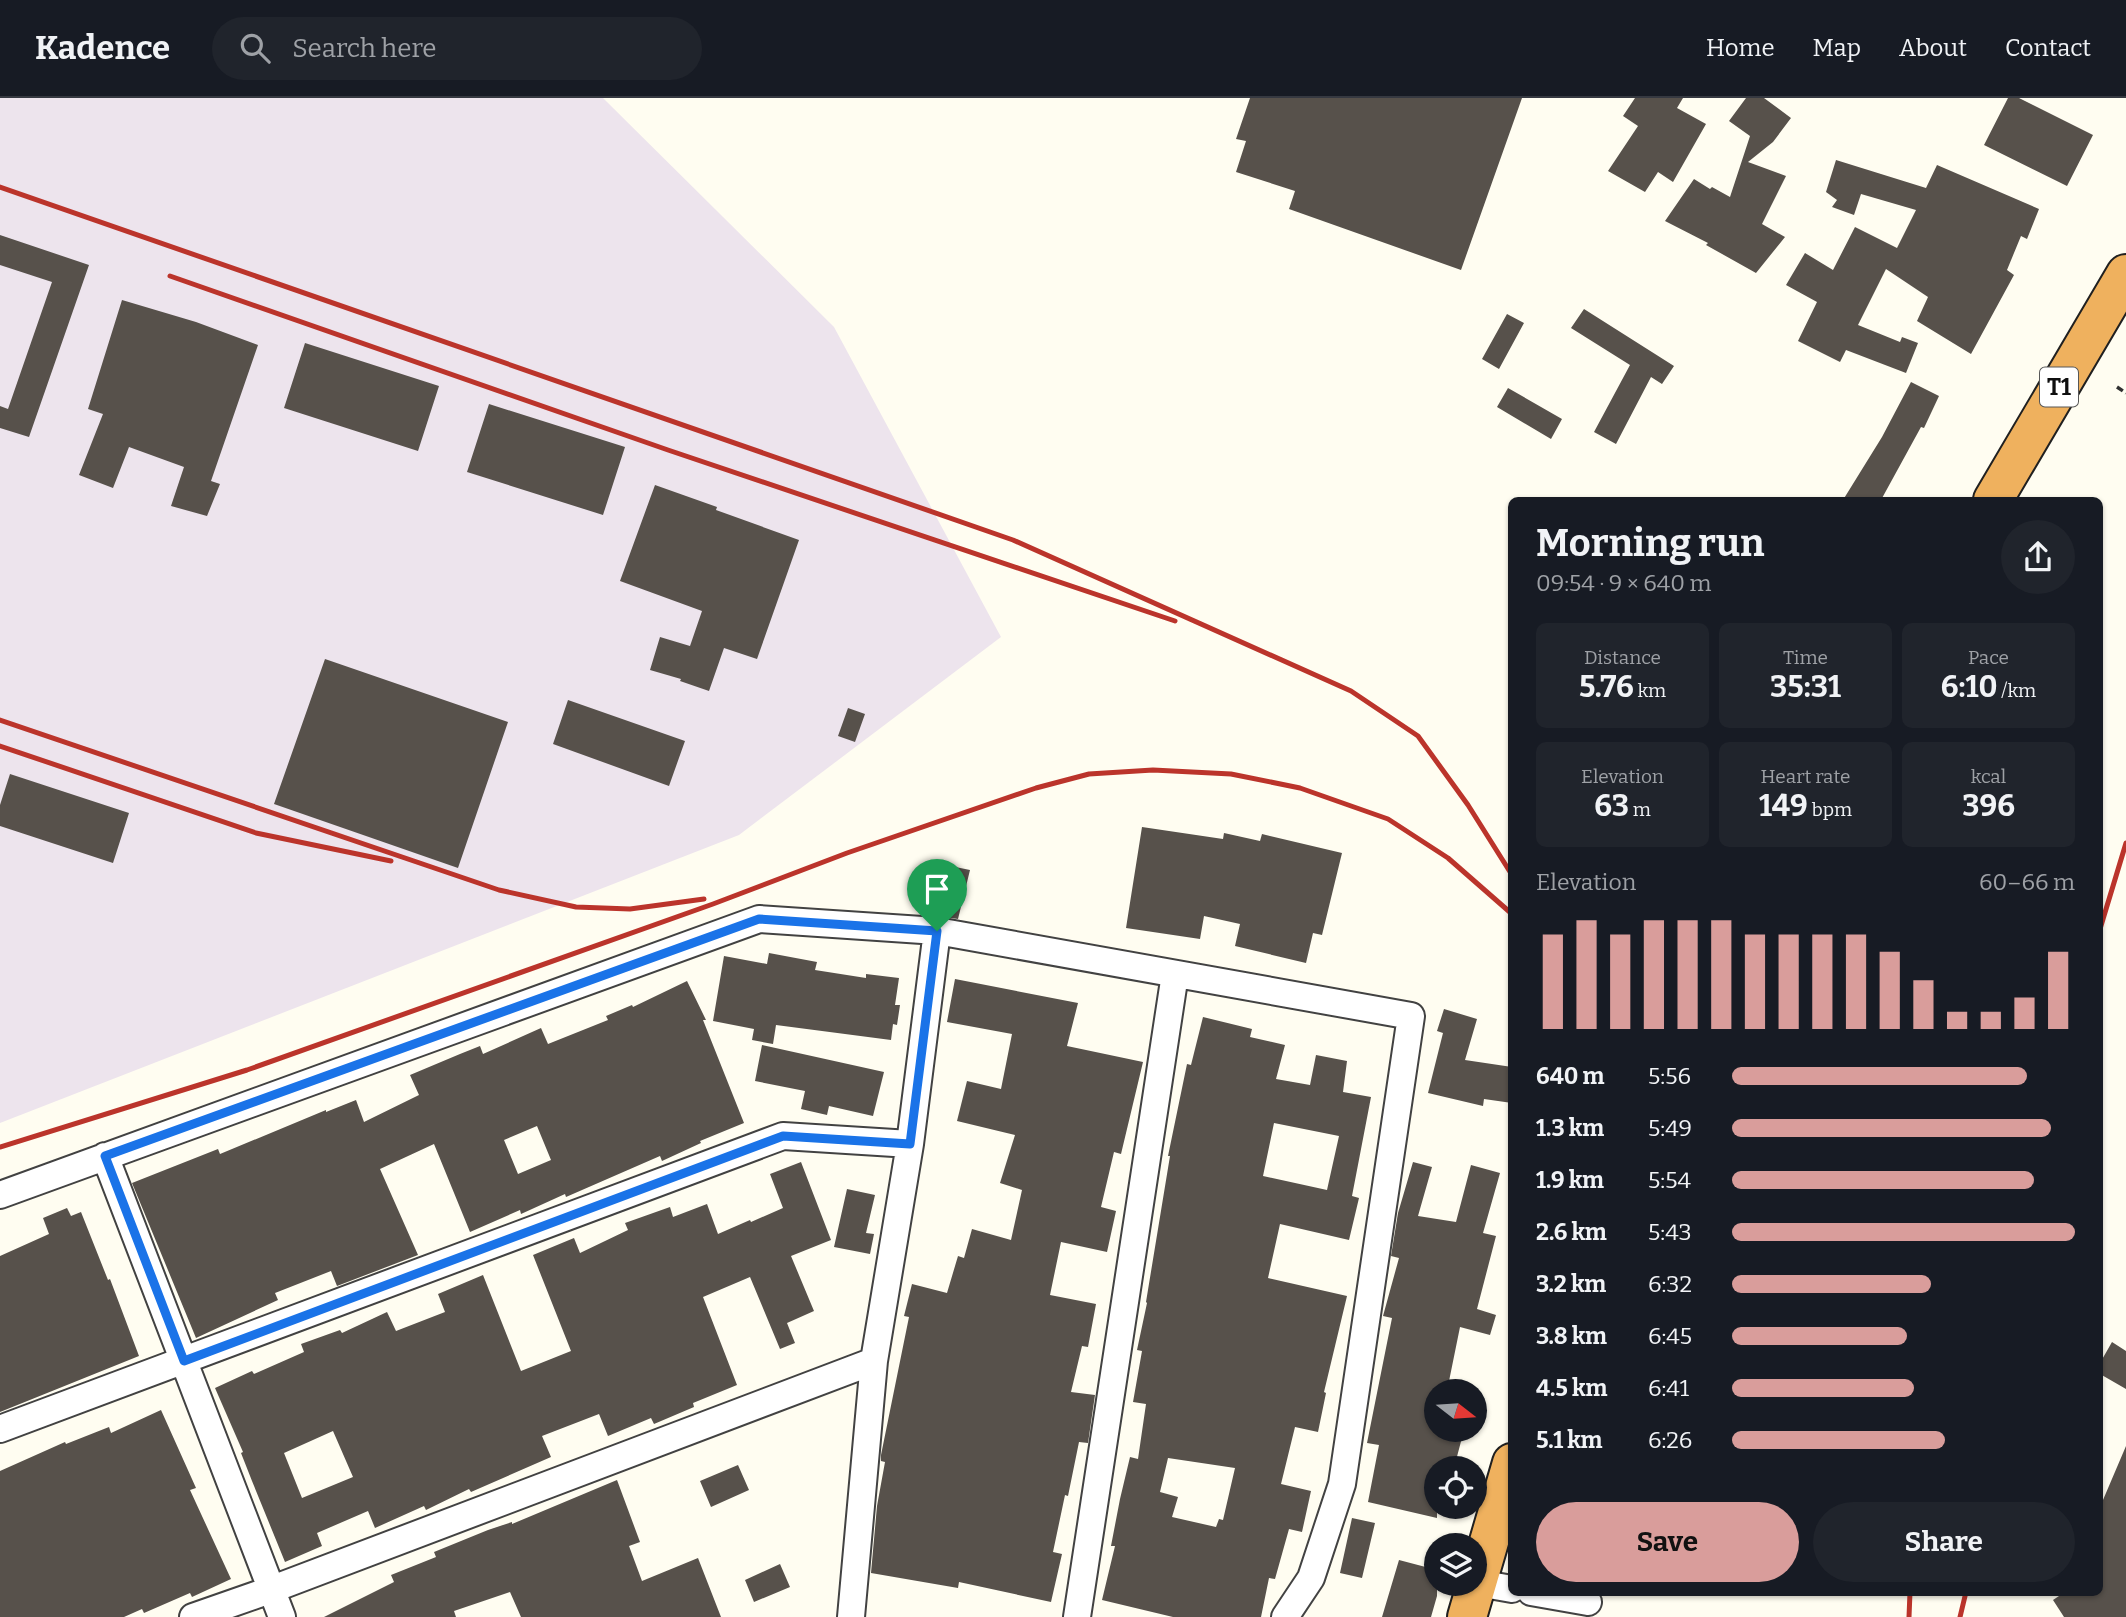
<!DOCTYPE html>
<html lang="en">
<head>
<meta charset="utf-8">
<style>
	body { margin:0; font-family:Bitter,serif; background:#20242c; color:#f1f3f6; height:100vh; display:flex; flex-direction:column; font-size:26px; white-space:nowrap }
	* { box-sizing:border-box; margin:0 }
	p { font-size:23px; color:#9ea1a6 }
	.icon { flex:none; width:38px; height:38px; fill:none; stroke:currentColor; stroke-width:2; stroke-linecap:round; stroke-linejoin:round }
	.map { position:relative; flex:1; overflow:hidden }
	.side { position:absolute; left:1508px; top:399px; width:595px; height:1099px; display:flex; flex-direction:column; background:#171b24; border-radius:10px; box-shadow:0 2px 5px #0004 }
	.side>* { flex:none }
	.needle { width:46px; rotate:107deg }
	.tools { position:absolute; left:1424px; top:1281px; display:grid; gap:14px }
	.tools a { display:grid; place-items:center; width:63px; height:63px; border-radius:50%; background:#171b24; box-shadow:0 2px 5px #0004; font-size:35px }
	.pin { position:absolute; display:grid; place-items:center; width:60px; height:60px; color:#fff; margin:-72px -30px; border-radius:50% 50% 50% 0; rotate:-45deg; box-shadow:0 0 7px #0007 }
	.pin .icon { rotate:45deg }
	.round { display:grid; place-items:center; flex:none; width:74px; height:74px; border-radius:37px; background:#20242c }
	.head { display:flex; align-items:center; justify-content:space-between; height:119px; padding:0 28px }
	h1 { font-size:38px; font-weight:700; line-height:52px }
	.figures { display:grid; grid-template-columns:repeat(3,1fr); gap:10px; height:119px; padding:7px 28px }
	.figures div { display:grid; align-content:center; border-radius:10px; background:#20242c; text-align:center }
	.figures b { font-size:30px; font-weight:700 }
	.figures small { font-size:19px; font-weight:400 }
	.figures p { font-size:19px }
	.chart { height:196px; padding:14px 28px }
	.chart p { display:flex; justify-content:space-between }
	.chart svg { width:100%; height:126px; margin-top:7px; stroke:#d99d9b; stroke-width:6 }
	.button { display:flex; gap:14px; margin-top:auto; padding:14px 28px }
	.button a { flex:1; height:80px; border-radius:42px; background:#d99d9b; color:#111; font-size:28px; font-weight:700; line-height:80px; text-align:center }
	.button a+a { background:#20242c; color:#f1f3f6 }
	ul { padding:0 28px; list-style:none; font-size:23px }
	li { display:grid; grid-template-columns:112px 84px 1fr; align-items:center; height:52px }
	li i { height:18px; border-radius:9px; background:#d99d9b }
	header { display:flex; align-items:center; gap:42px; box-sizing:border-box; height:98px; padding:0 35px; background:#171b24; border-bottom:2px solid #363941 }
	header strong { font-size:33px }
	nav { display:flex; gap:38px; margin-inline-start:auto; font-size:24px }
	.search { width:490px; height:63px; background:#20242c; display:flex; align-items:center; gap:18px; box-sizing:border-box; padding:0 24px; border-radius:38px; color:#9ea1a6; font-size:26px }
	.map>svg:first-child { display:block }
</style>
</head>
<body>
<header>
<strong>Kadence</strong>
<div class="search"><svg class="icon" aria-label="search" viewBox="0 0 24 24"><circle cx="10" cy="10" r="6"/><path d="M15 15l6 6"/></svg>Search here</div>
<nav><a>Home</a><a>Map</a><a>About</a><a>Contact</a></nav>
</header>
<div class="map">
<svg width="2126" height="1519" viewBox="0 0 2126 1519">
	<rect width="100%" height="100%" fill="#fffdf1"/>
	<!-- industrial -->
	<path fill="#ede4ed" d="M0,0H603L834,229L1001,539L739,737L0,1025Z"/>
	<!-- building -->
	<path fill="#57514b" fill-rule="evenodd" d="M1250,0H1522L1461,172L1289,111L1295,93L1236,74L1246,43L1236,41Z
		M1635,0H1683L1677,10L1706,26L1673,84L1658,74L1645,94L1608,73L1638,28L1623,18Z
		M1746,0H1764L1791,20L1773,44L1748,64L1786,78L1762,126L1785,139L1756,175L1706,147L1708,145L1665,123L1694,81L1710,91L1712,89L1730,99L1750,38L1729,23Z
		M2008,0H2019L2093,37L2067,88L1984,47Z
		M1836,62L1926,90L1937,67L2039,111L2027,141L2021,138L2007,172L2014,177L1971,256L1917,223L1928,199L1886,171L1858,227L1900,244L1902,239L1918,245L1906,275L1846,252L1840,264L1798,243L1817,204L1786,187L1805,155L1833,172L1855,129L1897,150L1916,112L1861,96L1854,117L1832,109L1837,102L1826,94Z
		M0,137L89,167L29,339L0,330V308L8,311L52,184L0,167Z
		M122,202L196,224L258,247L211,383L220,386L207,418L171,408L184,369L129,349L113,390L79,377L103,316L88,311Z
		M1584,211L1674,268L1662,286L1651,279L1616,346L1594,334L1630,267L1571,230Z
		M1507,216L1524,225L1499,271L1482,261Z
		M305,245L439,288L418,353L284,310Z
		M1911,284L1939,298L1924,330L1921,329L1881,402H1843L1882,339Z
		M1508,290L1562,321L1551,341L1497,309Z
		M489,306L625,349L603,417L467,374Z
		M655,387L717,409L716,412L799,442L757,561L724,550L709,593L680,583L681,581L650,572L660,539L690,548L702,513L620,483Z
		M325,561L508,624L458,770L274,706Z
		M568,602L685,643L669,688L553,646Z
		M848,610L865,616L855,644L838,638Z
		M10,676L129,715L113,765L0,728V707Z
		M1142,729L1223,741L1224,735L1260,743L1262,736L1342,755L1322,837L1313,835L1306,865L1235,848L1240,826L1204,818L1200,841L1126,830Z
		M936,765L970,772L958,821L924,816Z
		M769,855L817,864L815,872L866,880V876L899,880L895,907H900L897,927L893,926L891,942L776,927L773,946L752,942L754,931L713,923L724,858L767,866Z
		M955,881L1078,905L1067,948L1143,964L1121,1056L1114,1054L1101,1109L1116,1113L1107,1154L1061,1144L1050,1197L1096,1206L1088,1249L1082,1248L1071,1294L1095,1297L1088,1345L1079,1344L1068,1398L1065,1397L1053,1454L1062,1456L1051,1504L959,1484L958,1490L871,1475L877,1408L885,1364L881,1363V1357L909,1219L904,1218L912,1186L947,1195L958,1158L964,1160L972,1131L1011,1142L1022,1092L1000,1085L1015,1037L957,1023L967,983L1001,991L1012,936L947,924Z
		M687,883L706,922H703L744,1025L700,1043L701,1045L662,1063L660,1058L566,1099L565,1096L521,1116L520,1112L470,1134L434,1046L380,1071L418,1157L337,1188L331,1173L275,1195L278,1202L196,1240L132,1085L218,1051L220,1056L326,1012V1014L356,1002L364,1024L419,997L410,977L460,956L480,948L483,956L541,930L548,946L608,922L606,918L632,907L633,909ZM537,1028L551,1062L518,1076L504,1042Z
		M1444,911L1477,921L1465,962L1512,969V1005L1484,1001L1483,1008L1428,995L1443,935L1437,933Z
		M1203,919L1252,931L1250,939L1285,947L1276,981L1310,987L1316,957L1347,963L1343,994L1371,999L1352,1098L1359,1100L1349,1142L1280,1126L1268,1180L1347,1198L1324,1294L1326,1295L1318,1334L1295,1329L1281,1386L1311,1393L1302,1434L1289,1431L1275,1481L1269,1480L1261,1519H1173L1102,1502L1115,1448H1111L1120,1401L1130,1359L1138,1361L1146,1306L1133,1304L1142,1253L1137,1252L1147,1205L1146,1204L1170,1058H1168L1187,966L1191,967ZM1274,1025L1339,1038L1327,1092L1263,1078ZM1168,1360L1235,1370L1223,1422L1219,1421L1216,1429L1172,1419L1178,1399L1160,1394Z
		M762,947L884,974L873,1018L829,1008L827,1017L801,1011L805,993L755,983Z
		M801,1064L831,1142L791,1158L814,1213L787,1225L795,1245L780,1251L750,1179L703,1199L737,1287L693,1305L694,1309L654,1326L651,1320L608,1338L599,1316L542,1338L551,1359L471,1394L469,1391L426,1412L424,1408L375,1430L368,1413L317,1435L322,1448L285,1464L252,1383L241,1355L243,1354L215,1290L252,1273L254,1276L304,1254L301,1246L340,1232L342,1235L387,1214L396,1233L445,1214L438,1196L483,1177L521,1273L571,1253L533,1157L574,1140L580,1155L628,1132L625,1125L670,1109L673,1119L707,1106L718,1136L750,1122L751,1124L783,1110L770,1076ZM333,1333L353,1379L302,1400L284,1355Z
		M1413,1064L1432,1069L1418,1118L1456,1124L1471,1067L1500,1075L1483,1135L1496,1138L1477,1211L1496,1217L1490,1237L1460,1229L1447,1293H1437V1332H1464L1454,1370H1437V1420L1368,1404L1379,1347L1367,1345L1392,1220L1383,1218L1399,1160L1391,1158L1398,1115Z
		M847,1091L875,1097L866,1135L874,1136L870,1156L834,1149Z
		M67,1110L71,1118L81,1114L108,1182L110,1181L139,1258L0,1314V1158L49,1136L43,1120Z
		M2112,1244L2126,1253V1291L2100,1276V1265Z
		M161,1312L196,1390L190,1392L231,1481L192,1499L190,1495L144,1515L142,1511L124,1519H0V1373L65,1344L66,1346L109,1329L111,1335Z
		M2126,1348V1519H2064L2053,1502L2065,1494H2100V1409Z
		M738,1367L749,1392L711,1409L700,1383Z
		M617,1382L640,1444L629,1448L642,1483L698,1460L721,1519H521L510,1494L454,1513L456,1519H324L394,1484L391,1477L436,1459L434,1454L488,1432L512,1424V1426Z
		M1352,1420L1375,1425L1362,1480L1340,1475Z
		M1399,1462L1437,1472V1498L1431,1519H1382Z
		M780,1466L790,1489L754,1504L745,1482Z"/>
	<g fill="none" stroke-linecap="round" stroke-linejoin="round">
		<defs>
			<path id="minor" d="M105,1058L282,1519
				M0,1097L759,821L937,833L1411,918L1342,1386L1311,1480L1285,1519
				M0,1331L783,1038L910,1046
				M1478,1485L1512,1491
				M1531,1494L1588,1504
				M193,1519L270,1492L874,1263
				M851,1519L874,1263L910,1046L937,833
				M1077,1519L1175,876"/>
			<path id="highway" d="M1993,402L2126,176
				M1467,1519L1512,1365"/>
		</defs>
		<!-- minor casing -->
		<use href="#minor" stroke="#424242" stroke-width="30"/>
		<!-- highway casing -->
		<use href="#highway" stroke="#202020" stroke-width="42"/>
		<!-- path -->
		<path stroke="#313131" stroke-width="3.5" stroke-dasharray="7 3.5" stroke-linecap="butt" d="M2117,289L2126,295"/>
		<!-- minor -->
		<use href="#minor" stroke="#fff" stroke-width="26"/>
		<!-- highway -->
		<use href="#highway" stroke="#efb15e" stroke-width="38"/>
		<!-- rail -->
		<path stroke="#bb342b" stroke-width="5" d="M0,89L1013,442L1351,593L1418,638L1468,707L1512,777
			M170,178L668,352L1175,523
			M0,622L499,792L576,809L630,811L704,801
			M0,648L256,735L391,763
			M2100,831L2126,745
			M0,1049L247,972L713,806L847,755L1036,690L1089,676L1153,672L1231,676L1300,690L1388,721L1448,760L1512,816
			M1909,1519L1910,1494
			M1960,1519L1966,1494"/>
	</g>
	<g fill="none" stroke-linecap="round" stroke-linejoin="round">
		<defs>
			<path id="route" d="M759,821L937,833L910,1046L783,1038L184,1263L105,1058Z"/>
		</defs>
		<!-- route casing -->
		<use href="#route" stroke="#fff" stroke-width="14"/>
		<!-- route -->
		<use href="#route" stroke="#1a73e8" stroke-width="9"/>
	</g>
	<g text-anchor="middle" dominant-baseline="central" stroke-width="7" stroke-linejoin="round" paint-order="stroke">
		<!-- shield labels -->
		<rect fill="#fff" stroke="#575757" stroke-width="2" x="2040" y="269.5" width="38" height="39" rx="5"/>
		<g font-size="23" font-weight="bold" fill="#0f0f0f">
			<text x="2059" y="289">T1</text>
		</g>
	</g>
</svg>
<div class="tools">
<a><svg class="needle" viewBox="-14 -14 28 28"><path d="M0-13l5 13h-10z" fill="#e53935"/><path d="M0 13l5-13h-10z" fill="#9ea1a6"/></svg></a>
<a><svg class="icon" aria-label="locate" viewBox="0 0 24 24"><circle cx="12" cy="12" r="6"/><path d="M12 2v4M12 18v4M2 12h4M18 12h4"/></svg></a>
<a><svg class="icon" aria-label="layers" viewBox="0 0 24 24"><path d="M12 4l9 5-9 5-9-5zM3 14l9 5 9-5"/></svg></a>
</div>
<div class="pin" style="left:937px;top:833px;background:#1e9e55"><svg class="icon" aria-label="arrive" viewBox="0 0 24 24"><path d="M6 21V4h12l-3 4 3 4H6"/></svg></div>
<section class="side">
<div class="head"><div><h1>Morning run</h1><p>09:54 · 9 × 640 m</p></div><a class="round"><svg class="icon" aria-label="share" viewBox="0 0 24 24"><path d="M12 15V3M7 8l5-5 5 5M5 13v7h14v-7"/></svg></a></div>
<div class="figures">
<div><p>Distance</p><b>5.76<small> km</small></b></div>
<div><p>Time</p><b>35:31</b></div>
<div><p>Pace</p><b>6:10<small> /km</small></b></div>
</div>
<div class="figures">
<div><p>Elevation</p><b>63<small> m</small></b></div>
<div><p>Heart rate</p><b>149<small> bpm</small></b></div>
<div><p>kcal</p><b>396</b></div>
</div>
<div class="chart"><p><span>Elevation</span>60–66 m</p>
<svg viewBox="0 0 160 44" preserveAspectRatio="none"><path d="M5 44V11M15 44V6M25 44V11M35 44V6M45 44V6M55 44V6M65 44V11M75 44V11M85 44V11M95 44V11M105 44V17M115 44V27M125 44V38M135 44V38M145 44V33M155 44V17"/></svg>
</div>
<ul>
<li><b>640 m</b>5:56<i style="width:86%"></i></li>
<li><b>1.3 km</b>5:49<i style="width:93%"></i></li>
<li><b>1.9 km</b>5:54<i style="width:88%"></i></li>
<li><b>2.6 km</b>5:43<i style="width:100%"></i></li>
<li><b>3.2 km</b>6:32<i style="width:58%"></i></li>
<li><b>3.8 km</b>6:45<i style="width:51%"></i></li>
<li><b>4.5 km</b>6:41<i style="width:53%"></i></li>
<li><b>5.1 km</b>6:26<i style="width:62%"></i></li>
</ul>
<div class="button"><a>Save</a><a>Share</a></div>
</section>
</div>
</body>
</html>
